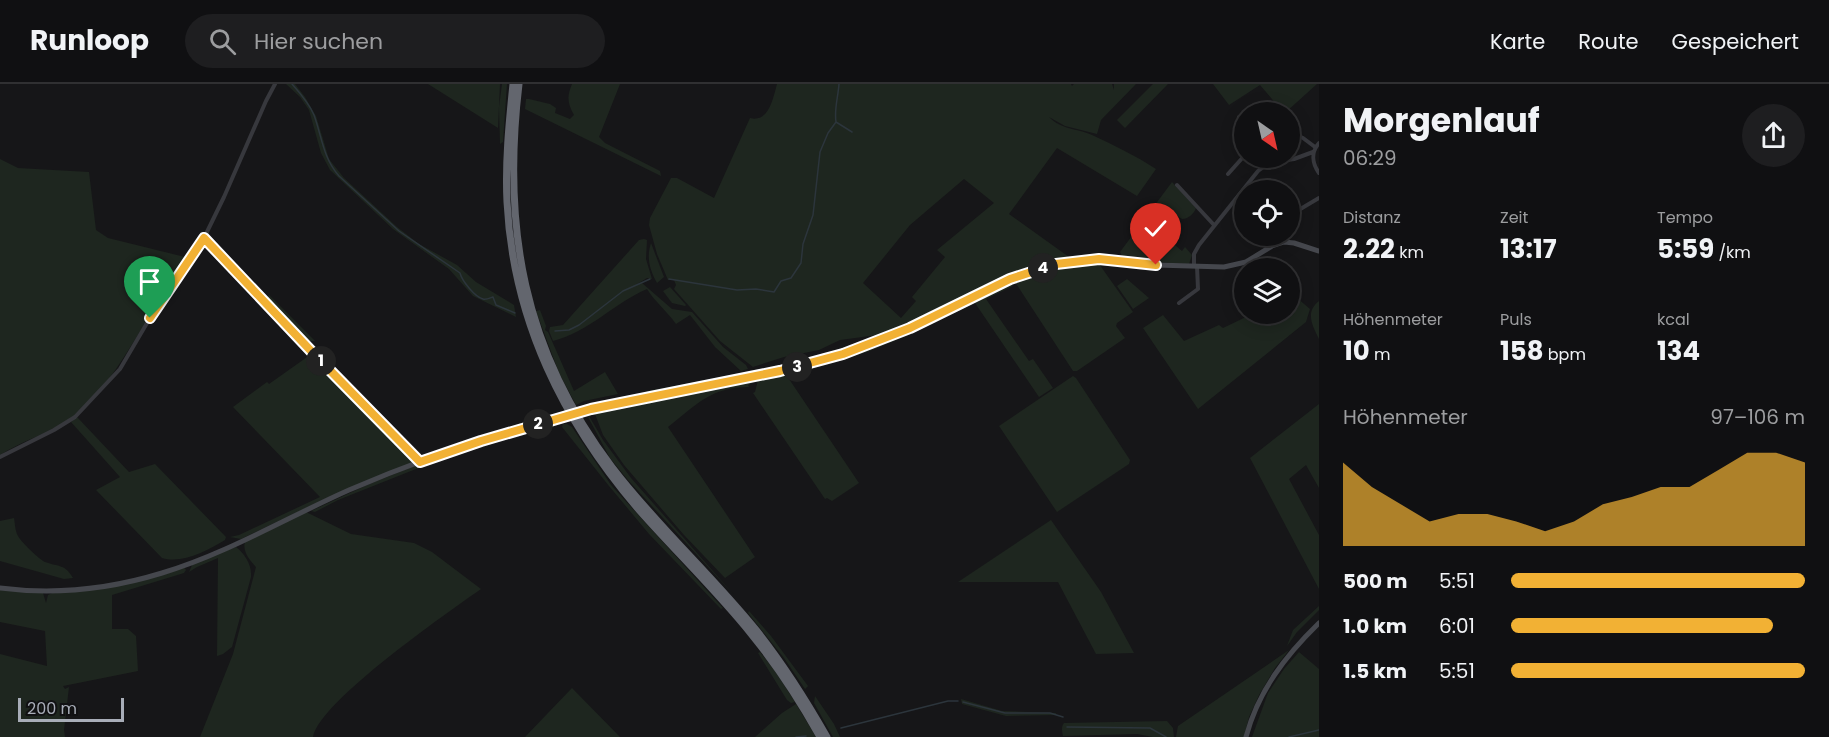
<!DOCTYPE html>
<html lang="de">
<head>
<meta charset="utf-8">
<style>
	body { margin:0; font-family:Poppins,sans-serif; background:#1e1e20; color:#f1f3f6; height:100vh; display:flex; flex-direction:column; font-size:22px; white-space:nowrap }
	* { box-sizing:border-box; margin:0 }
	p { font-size:20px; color:#9c9d9f }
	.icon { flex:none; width:33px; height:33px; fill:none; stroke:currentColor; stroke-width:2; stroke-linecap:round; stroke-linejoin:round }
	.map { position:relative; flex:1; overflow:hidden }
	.sheet { display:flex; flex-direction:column; background:#101012; width:510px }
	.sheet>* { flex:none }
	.needle { width:39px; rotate:146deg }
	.controls { position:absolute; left:1234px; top:18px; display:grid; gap:12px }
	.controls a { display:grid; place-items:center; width:66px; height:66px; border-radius:50%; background:#101012; box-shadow:0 3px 15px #0003,0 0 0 2px #303032; font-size:30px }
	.scale { position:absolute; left:18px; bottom:15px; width:106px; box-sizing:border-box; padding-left:6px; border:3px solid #a8adb8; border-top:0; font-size:16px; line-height:21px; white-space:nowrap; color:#a8adb8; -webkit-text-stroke:4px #111113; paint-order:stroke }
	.pin { position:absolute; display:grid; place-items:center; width:51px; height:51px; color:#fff; margin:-62px -26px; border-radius:50% 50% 50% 0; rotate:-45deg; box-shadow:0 0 6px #0007 }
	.pin .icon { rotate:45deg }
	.km { position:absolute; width:30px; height:30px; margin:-15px; border-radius:50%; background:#222; color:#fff; font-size:16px; line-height:30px; text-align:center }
	.round { display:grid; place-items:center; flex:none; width:63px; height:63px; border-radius:32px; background:#1e1e20 }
	.head { display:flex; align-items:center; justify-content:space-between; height:102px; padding:0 24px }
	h1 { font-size:33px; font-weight:700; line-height:45px }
	.figures { display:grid; grid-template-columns:repeat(3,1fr); gap:9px; height:102px; padding:6px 24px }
	.figures div { display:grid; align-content:center }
	.figures b { font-size:26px; font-weight:700 }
	.figures small { font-size:16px; font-weight:400 }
	.figures p { font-size:16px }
	.chart { height:168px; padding:12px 24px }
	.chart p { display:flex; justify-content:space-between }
	.chart svg { width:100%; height:108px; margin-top:6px; fill:#f2b134; opacity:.7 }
	ul { padding:0 24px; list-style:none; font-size:20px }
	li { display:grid; grid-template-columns:96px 72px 1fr; align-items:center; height:45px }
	li i { height:15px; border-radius:8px; background:#f2b134 }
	header { display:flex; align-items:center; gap:36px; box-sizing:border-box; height:84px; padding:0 30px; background:#101012; border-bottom:2px solid #303032 }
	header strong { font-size:28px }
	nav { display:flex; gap:33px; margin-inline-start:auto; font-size:21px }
	.search { width:420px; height:54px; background:#1e1e20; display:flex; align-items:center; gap:15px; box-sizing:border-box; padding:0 21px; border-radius:33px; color:#9c9d9f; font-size:22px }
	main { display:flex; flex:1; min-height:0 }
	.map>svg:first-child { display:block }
</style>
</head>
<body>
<header>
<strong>Runloop</strong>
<div class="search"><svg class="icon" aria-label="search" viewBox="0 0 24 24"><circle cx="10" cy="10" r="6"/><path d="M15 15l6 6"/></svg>Hier suchen</div>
<nav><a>Karte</a><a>Route</a><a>Gespeichert</a></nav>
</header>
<main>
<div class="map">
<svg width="1319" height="653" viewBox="0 0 1319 653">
	<rect width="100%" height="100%" fill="#161618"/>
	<!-- green -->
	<path fill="#1e261f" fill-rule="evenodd" d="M286,0H295L305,13L316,32L329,75L344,94L397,143L419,160L457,181L476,198L514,221L516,233L473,212L449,185L393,145L330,86L321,69L309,26L300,13Z
		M428,0H500L498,44Z
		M502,0H507L503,58L500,60L499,23Z
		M572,0H620L599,53L605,59L660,87L661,92L525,25L526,15H529L550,20L556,24L555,29L570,35L574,31C567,19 567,12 572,0Z
		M777,0H1071L1072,2L1074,0H1112L1114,6V0H1136L1101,36L1097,50L1065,42L1049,33C1062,46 1076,44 1092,51C1114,61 1136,72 1156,85L1137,112L1057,64L1009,130L1069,173L1034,180L1007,191L924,232L877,251L840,256L819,266L784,273L753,283L720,257L674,205L676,201L674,196H668L657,170L649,141L650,134L671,94H677L714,114L750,34C769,39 773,14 777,0ZM964,95L994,119L937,166L945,173L912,213L916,217L901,234L863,199L910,141Z
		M1153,0H1168L1125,44L1117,36Z
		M1213,0H1317L1286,28H1283L1260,1L1229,21Z
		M0,75L18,84L89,88L96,146L108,154L189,174C176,194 161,214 148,235C126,269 106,307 73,333C51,349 23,356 0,371Z
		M1172,98L1196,124C1194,130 1188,135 1182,135L1166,125L1151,141L1182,167L1185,163L1192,171L1189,180L1153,178L1123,174L1120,168Z
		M644,155L647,156L646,175L652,195L647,194L634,202L642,199L672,225L692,228L723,263L746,281L748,285L741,287L715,263L690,231L676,240C667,227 655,218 647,205C614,219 589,248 553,257L549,247L550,243L563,241L639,156Z
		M651,159L664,193L657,199C650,186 646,174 651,159Z
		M1097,177L1133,228L1117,239L1116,242L1125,254L1077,287H1073L1015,198L1016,196L1050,183Z
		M1127,195L1149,214L1133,225L1117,202Z
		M1009,197L1013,202L986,215L1029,277L1033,275L1053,304L1039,313L975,219L904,253L867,268L787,292L859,399L832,417L827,414L825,415L753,309L755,308L758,296L762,293L868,263Z
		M670,203L686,221L685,222L672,219L663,207Z
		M1290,208L1310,225L1306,238L1198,325L1143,244L1163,231L1184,257L1219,241L1223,244L1248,232L1247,230H1290Z
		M269,211L315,257H303L265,216Z
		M1319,217V255C1312,241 1305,228 1319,217Z
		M540,226L546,242L545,246L548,248L574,307L605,288L618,310L584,317L576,321L559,289L536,227Z
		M310,271H313L416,377L327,414L241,455L230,453L239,451L320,413L233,323L267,298L269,300Z
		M749,288V292L644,311L647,307Z
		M1073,292L1076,294L1130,376L1129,380L1057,428L999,342Z
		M751,295L752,299L748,301L749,303C711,303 696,321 668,343L755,473L725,494L684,451L624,381L603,351L595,330L600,326Z
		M1319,320V404L1306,381L1289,395L1319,451V505L1250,374Z
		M589,332L603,356L631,394L734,511L628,396L610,374L588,333Z
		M77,333L129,388L155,380L226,453L225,456C206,467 183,480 162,474L96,406L120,393L71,338Z
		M527,337L528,340L441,368L440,366Z
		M552,337L556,340L553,343L516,352L426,381L338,416L315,428L311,427L367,401L422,379Z
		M563,340H567L572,343L611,401L723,524L721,525L649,450L609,402L562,343Z
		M306,428L351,450L414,459L432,468L481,505C447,529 320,617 313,653H200L233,570L256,483C250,477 242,467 245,458Z
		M14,434C15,439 15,447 18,452C21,458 40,476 45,478C59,483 65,480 73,494L64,495L0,477V437Z
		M1051,436L1101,508L1134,569L1096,570L1058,498H958Z
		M236,463C245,470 252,481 251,493L232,563L223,570L217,572L218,474L197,483L189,488L193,479Z
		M184,483L186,486L184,489L112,511V545H128L136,552L138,587L63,602L65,605L69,603L64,646L65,653H0V570L47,582L45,547L0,538V506L43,509L46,519L48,511L52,509L74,508Z
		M1319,522V526L1297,548L1287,562L1293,546Z
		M749,527L771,552L808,602L805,605L784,574L748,529Z
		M1289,566L1275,584L1259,611L1249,633L1244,653H1176L1178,642Z
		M760,568L775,587L795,618L791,619L787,616L758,569Z
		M1299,568L1319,585V653H1252L1268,609L1284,585Z
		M572,604L620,653H525Z
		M815,612L834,640L840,653H833L814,619Z
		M961,615L1002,627L1056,629V631L1006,632L962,620Z
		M796,620L816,653H755L782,629Z
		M1167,637L1173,644L1174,653H1153L1137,650L1063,652C1062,648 1061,642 1064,639Z"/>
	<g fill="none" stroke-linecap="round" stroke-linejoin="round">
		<!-- stream -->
		<path stroke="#2c353c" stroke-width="1.5" d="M292,0C300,9 309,19 314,31C322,53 323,74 339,92L399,147L460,189C462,197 475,213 483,215C486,216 490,214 493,213L496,221L515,229
			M839,0C838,14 834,25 836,38L852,48
			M669,195L737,206L756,205L774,208L781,197L791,194L801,179L803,160L813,131L820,68L828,49L836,38
			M555,247L569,246L579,241L623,207L650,195
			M963,618L1005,629H1050L1063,633
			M1067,643L1150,644L1166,653
			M841,644L948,617H958
			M796,653L806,652
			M1289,653L1319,646"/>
		<!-- street -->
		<path stroke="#37383d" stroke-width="4" d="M1239,33L1245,41
			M1290,44L1292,49L1303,54L1315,63
			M1319,59C1311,68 1312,79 1319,89
			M1228,90L1245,71
			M1177,101L1214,141
			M1290,140L1297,127L1319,114
			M204,154L312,268L420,378
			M1194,182V170L1199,161L1258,87L1269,79L1294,75L1313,68
			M1179,219L1198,205L1197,182
			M0,373L54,346L75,333L120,285L150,234L204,154L224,113L266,17L275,0"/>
		<!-- secondary -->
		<path stroke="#45474d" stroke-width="5" d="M586,326L780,287L827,275L894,251L1010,195L1056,180L1099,175L1156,181L1224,183L1246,178L1272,162L1284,158L1294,159L1319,167
			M0,504C54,511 110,505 162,489C226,470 288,433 349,406C417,377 488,352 560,333
			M1246,653C1258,607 1286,571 1319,539"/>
		<!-- highway -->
		<path stroke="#63666e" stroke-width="7" d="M513,0C509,39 505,79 507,118C513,237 563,337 639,426C676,468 717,507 752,551C778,583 800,617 820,653
			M519,0C502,143 523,266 612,383C656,441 711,490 757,547C783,580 806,616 827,653"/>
		<!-- secondary-bridge -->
		<path stroke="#45474d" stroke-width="5" d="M560,333L586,326"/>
	</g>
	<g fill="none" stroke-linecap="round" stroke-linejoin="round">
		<defs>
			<path id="route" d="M150,234L204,154L312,268L420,378L481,357L591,325L780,287L843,270L910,244L1010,195L1056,180L1099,175L1156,181"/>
		</defs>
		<!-- route casing -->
		<use href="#route" stroke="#fff" stroke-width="12"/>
		<!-- route -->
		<use href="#route" stroke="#f2b134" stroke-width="8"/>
	</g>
</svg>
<div class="controls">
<a><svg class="needle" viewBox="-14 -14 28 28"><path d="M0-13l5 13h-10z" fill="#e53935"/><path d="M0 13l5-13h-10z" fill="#9c9d9f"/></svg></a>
<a><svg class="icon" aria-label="locate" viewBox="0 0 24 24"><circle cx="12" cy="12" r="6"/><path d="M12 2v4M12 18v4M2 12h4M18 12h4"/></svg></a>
<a><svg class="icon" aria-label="layers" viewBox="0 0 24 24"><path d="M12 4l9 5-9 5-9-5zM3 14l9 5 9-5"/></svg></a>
</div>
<div class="scale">200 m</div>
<div class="pin" style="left:150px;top:234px;background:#1e9e55"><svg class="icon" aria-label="arrive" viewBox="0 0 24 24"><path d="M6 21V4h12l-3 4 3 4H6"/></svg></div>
<div class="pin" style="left:1156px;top:181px;background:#d93025"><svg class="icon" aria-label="check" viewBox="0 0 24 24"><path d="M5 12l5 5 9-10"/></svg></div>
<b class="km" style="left:321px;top:277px">1</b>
<b class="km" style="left:538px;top:340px">2</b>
<b class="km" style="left:797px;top:283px">3</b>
<b class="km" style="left:1043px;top:184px">4</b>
</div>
<section class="sheet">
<div class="head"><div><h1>Morgenlauf</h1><p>06:29</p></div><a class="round"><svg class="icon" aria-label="share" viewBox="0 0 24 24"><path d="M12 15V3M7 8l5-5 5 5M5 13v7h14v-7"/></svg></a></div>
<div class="figures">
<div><p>Distanz</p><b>2.22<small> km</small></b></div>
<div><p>Zeit</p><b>13:17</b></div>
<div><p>Tempo</p><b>5:59<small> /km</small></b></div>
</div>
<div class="figures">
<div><p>Höhenmeter</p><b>10<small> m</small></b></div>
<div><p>Puls</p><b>158<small> bpm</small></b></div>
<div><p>kcal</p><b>134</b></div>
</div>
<div class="chart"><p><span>Höhenmeter</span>97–106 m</p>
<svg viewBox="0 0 160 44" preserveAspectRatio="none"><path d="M0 44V10L10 20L20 27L30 34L40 31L50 31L60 34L70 38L80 34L90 27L100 24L110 20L120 20L130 13L140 6L150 6L160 10V44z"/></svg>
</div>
<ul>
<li><b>500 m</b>5:51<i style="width:100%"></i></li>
<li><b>1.0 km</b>6:01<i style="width:89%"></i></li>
<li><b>1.5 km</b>5:51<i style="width:100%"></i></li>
</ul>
</section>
</main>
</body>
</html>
